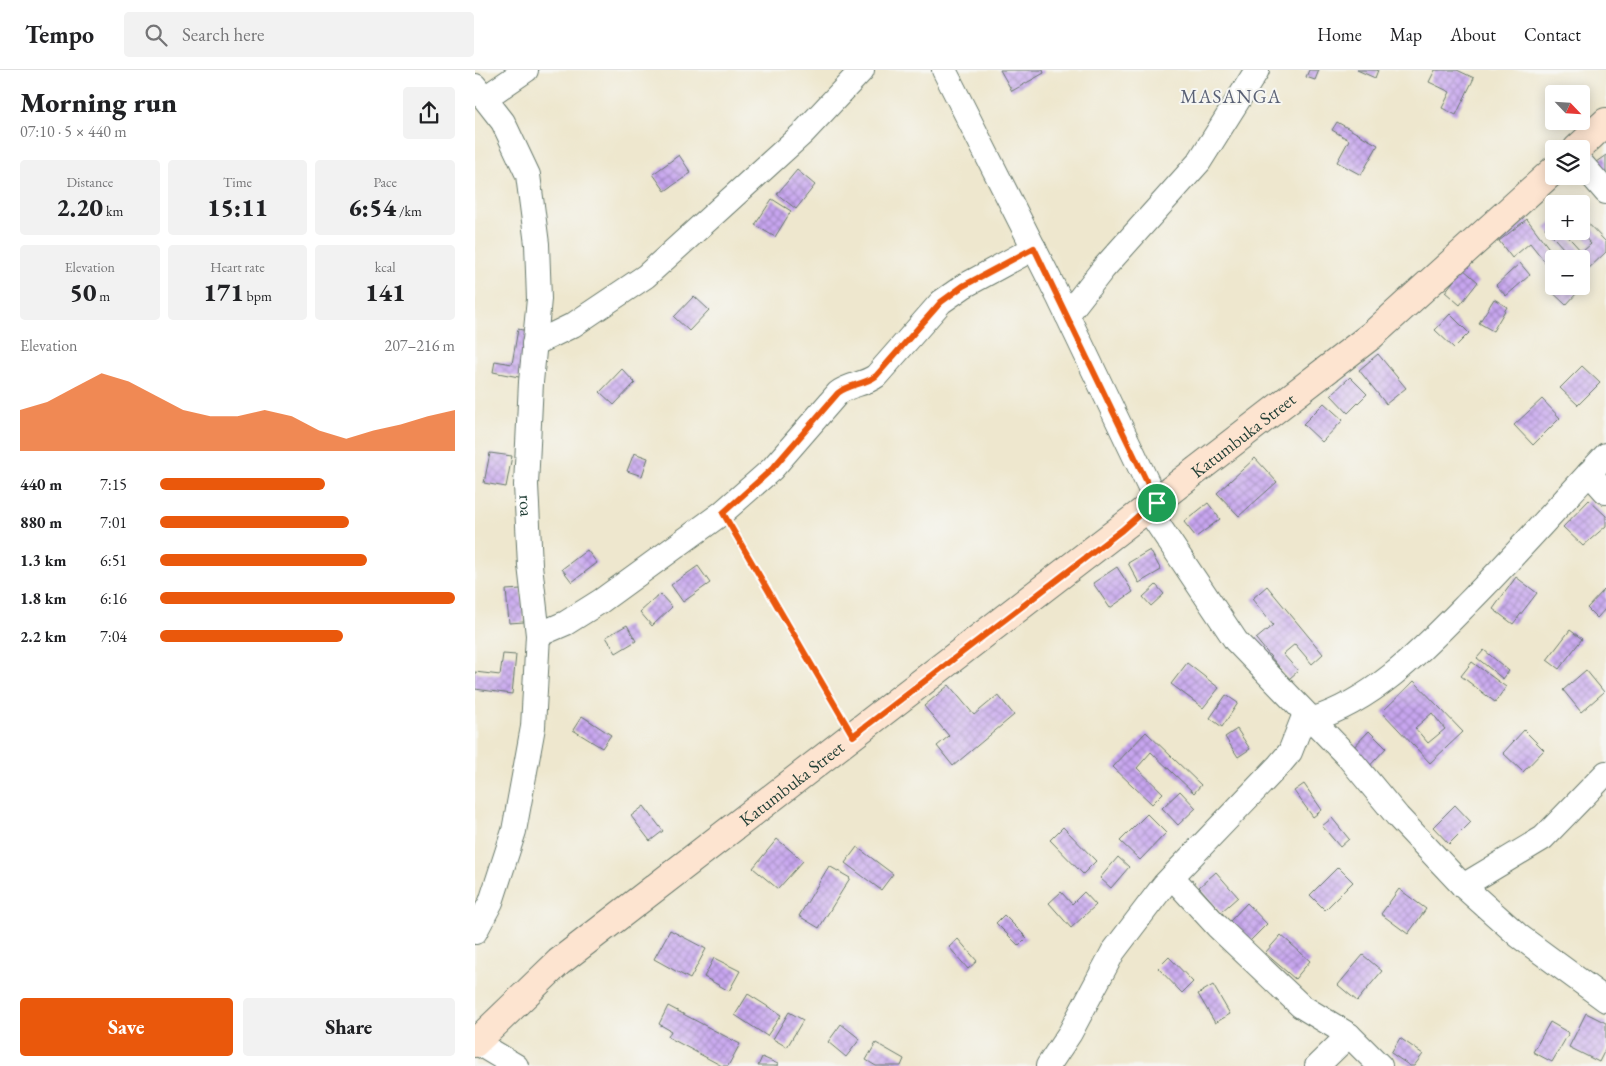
<!DOCTYPE html>
<html lang="en">
<head>
<meta charset="utf-8">
<style>
	body { margin:0; font-family:"EB Garamond",serif; background:#f2f2f2; color:#202124; height:100vh; display:flex; flex-direction:column; font-size:19px; white-space:nowrap }
	* { box-sizing:border-box; margin:0 }
	p { font-size:16px; color:#757577 }
	.icon { flex:none; width:28px; height:28px; fill:none; stroke:currentColor; stroke-width:2; stroke-linecap:round; stroke-linejoin:round }
	.map { position:relative; flex:1; overflow:hidden }
	.sheet { display:flex; flex-direction:column; background:#fff; width:475px }
	.sheet>* { flex:none }
	.needle { width:32px; rotate:115deg }
	.tools { position:absolute; left:1070px; top:15px; display:grid; gap:10px }
	.tools a { display:grid; place-items:center; width:45px; height:45px; border-radius:5px; background:#fff; box-shadow:0 2px 12px #0003; font-size:25px }
	.pin { position:absolute; display:grid; place-items:center; width:42px; height:42px; color:#fff; margin:-21px; border:2px solid #fff; border-radius:50%; box-shadow:0 1px 5px #0007 }
	.round { display:grid; place-items:center; flex:none; width:52px; height:52px; border-radius:5px; background:#f2f2f2 }
	.headline { display:flex; align-items:center; justify-content:space-between; height:85px; padding:0 20px }
	h1 { font-size:28px; font-weight:800; line-height:38px }
	.stats { display:grid; grid-template-columns:repeat(3,1fr); gap:8px; height:85px; padding:5px 20px }
	.stats div { display:grid; align-content:center; border-radius:5px; background:#f2f2f2; text-align:center }
	.stats b { font-size:25px; font-weight:800 }
	.stats small { font-size:14px; font-weight:400 }
	.stats p { font-size:14px }
	.chart { height:140px; padding:10px 20px }
	.chart p { display:flex; justify-content:space-between }
	.chart svg { width:100%; height:90px; margin-top:5px; fill:#ea580c; opacity:.7 }
	.action { display:flex; gap:10px; margin-top:auto; padding:10px 20px }
	.action a { flex:1; height:58px; border-radius:5px; background:#ea580c; color:#fff; font-size:20px; font-weight:800; line-height:58px; text-align:center }
	.action a+a { background:#f2f2f2; color:#202124 }
	ul { padding:0 20px; list-style:none; font-size:16px }
	li { display:grid; grid-template-columns:80px 60px 1fr; align-items:center; height:38px }
	li i { height:12px; border-radius:6px; background:#ea580c }
	header { display:flex; align-items:center; gap:30px; box-sizing:border-box; height:70px; padding:0 25px; background:#fff; border-bottom:1px solid #e0e0e0 }
	header strong { font-size:24px }
	nav { display:flex; gap:28px; margin-inline-start:auto; font-size:18px }
	.search { width:350px; height:45px; background:#f2f2f2; display:flex; align-items:center; gap:12px; box-sizing:border-box; padding:0 18px; border-radius:5px; color:#757577; font-size:19px }
	main { display:flex; flex:1; min-height:0 }
	.map>svg:first-child { display:block }
</style>
</head>
<body>
<header>
<strong>Tempo</strong>
<div class="search"><svg class="icon" aria-label="search" viewBox="0 0 24 24"><circle cx="10" cy="10" r="6"/><path d="M15 15l6 6"/></svg>Search here</div>
<nav><a>Home</a><a>Map</a><a>About</a><a>Contact</a></nav>
</header>
<main>
<section class="sheet">
<div class="headline"><div><h1>Morning run</h1><p>07:10 · 5 × 440 m</p></div><a class="round"><svg class="icon" aria-label="share" viewBox="0 0 24 24"><path d="M12 15V3M7 8l5-5 5 5M5 13v7h14v-7"/></svg></a></div>
<div class="stats">
<div><p>Distance</p><b>2.20<small> km</small></b></div>
<div><p>Time</p><b>15:11</b></div>
<div><p>Pace</p><b>6:54<small> /km</small></b></div>
</div>
<div class="stats">
<div><p>Elevation</p><b>50<small> m</small></b></div>
<div><p>Heart rate</p><b>171<small> bpm</small></b></div>
<div><p>kcal</p><b>141</b></div>
</div>
<div class="chart"><p><span>Elevation</span>207–216 m</p>
<svg viewBox="0 0 160 44" preserveAspectRatio="none"><path d="M0 44V24L10 20L20 13L30 6L40 10L50 17L60 24L70 27L80 27L90 24L100 27L110 34L120 38L130 34L140 31L150 27L160 24V44z"/></svg>
</div>
<ul>
<li><b>440 m</b>7:15<i style="width:56%"></i></li>
<li><b>880 m</b>7:01<i style="width:64%"></i></li>
<li><b>1.3 km</b>6:51<i style="width:70%"></i></li>
<li><b>1.8 km</b>6:16<i style="width:100%"></i></li>
<li><b>2.2 km</b>7:04<i style="width:62%"></i></li>
</ul>
<div class="action"><a>Save</a><a>Share</a></div>
</section>
<div class="map">
<svg width="1131" height="996" viewBox="0 0 1131 996">
	<defs>
		<pattern id="building-cross-hatch" width="8" height="8" patternUnits="userSpaceOnUse" patternTransform="scale(1.25)"><rect width="8" height="8" fill="#c7a5ef"/><path d="M0 0l8 8M0 8l8-8" fill="none" stroke="#a188c2"/></pattern>
	</defs>
	<rect width="100%" height="100%" fill="#f6f6f2"/>
	<filter id="ink" filterUnits="userSpaceOnUse"><feTurbulence type="fractalNoise" baseFrequency=".02" numOctaves="2"/><feDisplacementMap in="SourceGraphic" scale="10" xChannelSelector="R" yChannelSelector="G"/><feConvolveMatrix kernelMatrix="1 2 1 2 8 2 1 2 1" color-interpolation-filters="sRGB"/></filter>
	<filter id="wash" filterUnits="userSpaceOnUse"><feTurbulence type="fractalNoise" baseFrequency=".0096" numOctaves="4" result="noise"/><feDisplacementMap in="SourceGraphic" scale="20" xChannelSelector="R" yChannelSelector="G"/><feGaussianBlur stdDeviation="1.12" result="paint"/><feColorMatrix in="noise" values="0 0 0 0 0 0 0 0 0 0 0 0 0 0 0 0 0 1.4 0 .05"/><feComposite in="paint" operator="in"/></filter>
	<g filter="url(#wash)">
		<rect width="100%" height="100%" fill="#eee7ce"/>
		<g id="blocks">
			<!-- building -->
			<path fill="url(#building-cross-hatch)" fill-rule="evenodd" d="M525,0H568L569,3L537,21Z
				M834,0H844L840,10L831,7Z
				M882,0H903L900,8Z
				M960,0H982L999,8L981,45L967,38L975,22L954,12Z
				M862,52L903,75L886,105L862,92L874,70L857,60Z
				M204,85L216,103L190,121L178,104Z
				M1131,85V105L1121,92Z
				M322,100L340,115L321,139L302,124Z
				M297,129L316,141L300,167L280,155Z
				M1106,146L1131,172V182L1110,202L1106,197V189H1098L1070,158L1079,150V161H1088L1107,182L1116,174L1104,161H1106Z
				M1052,149L1082,189H1079V193L1074,197L1055,173L1037,188L1024,171Z
				M1045,193L1055,205L1031,226L1021,215Z
				M988,199L1003,212L985,235L970,222Z
				M1106,207L1112,212L1091,235L1073,218L1079,212V216H1106Z
				M219,226L234,240L214,261L199,247Z
				M1019,229L1032,237L1018,261L1004,253Z
				M975,244L994,263L979,278L960,260Z
				M43,259L57,262L49,308L18,302L20,291L37,294Z
				M903,284L931,318L911,334L884,300Z
				M1107,296L1125,313L1103,335L1085,318Z
				M147,299L160,313L139,335L125,322Z
				M875,307L892,324L873,343L856,325Z
				M1067,329L1085,348L1058,375L1039,355Z
				M849,333L868,350L847,372L828,354Z
				M15,383L37,386L31,417L9,413Z
				M159,383L173,388L167,406L152,401Z
				M780,388L802,412L764,446L742,423Z
				M1114,430L1131,446V456L1108,476L1088,457Z
				M733,433L745,449L721,467L709,452Z
				M112,480L122,493L97,512L87,499Z
				M675,480L686,500L664,513L653,493Z
				M223,496L235,513L208,532L196,515Z
				M642,497L658,522L635,538L618,513Z
				M1041,507L1062,523L1038,554L1018,539Z
				M681,515L689,524L676,536L668,527Z
				M792,516L848,584L837,594L820,574L808,584L823,601L814,609L781,569L798,555L777,529Z
				M46,519L49,552L34,553L31,520Z
				M1129,520L1131,522V538L1122,548L1112,538Z
				M185,524L197,537L177,556L165,542Z
				M152,555L161,571L141,583L131,567Z
				M1095,560L1107,569L1084,599L1072,590Z
				M1009,580L1034,601L1028,609L1002,588Z
				M28,584L41,585L37,624L0,619V602L25,605Z
				M997,592L1031,617L1020,632L986,606Z
				M712,593L744,618L728,638L696,614Z
				M1111,600L1129,622L1106,642L1088,620Z
				M939,611L988,662L955,693L907,642ZM957,643L970,659L953,673L940,658Z
				M474,615L499,645L523,625L539,645L478,696L462,676L474,666L449,636Z
				M751,625L763,633L747,657L735,648Z
				M107,646L136,665L127,678L98,660Z
				M762,659L775,679L763,687L750,667Z
				M1049,660L1069,680L1048,702L1028,683Z
				M894,661L911,678L891,700L873,683Z
				M671,662L726,715L719,723L676,682L662,698L688,723L677,734L638,697Z
				M829,714L847,740L838,747L819,721Z
				M705,721L721,738L703,755L687,738Z
				M980,735L996,752L974,774L958,757Z
				M169,736L188,761L175,771L156,746Z
				M672,744L691,763L665,790L645,771Z
				M857,748L874,769L865,777L847,756Z
				M588,757L621,791L608,804L575,770Z
				M302,769L328,791L303,819L278,798Z
				M382,777L418,804L406,820L370,793Z
				M643,787L654,797L636,818L625,808Z
				M354,796L375,808L344,858L324,846Z
				M863,797L878,812L850,840L835,825Z
				M741,802L763,827L746,842L724,817Z
				M924,819L951,839L933,864L906,844Z
				M586,822L597,834L609,822L621,835L596,858L574,833Z
				M772,833L792,854L775,871L755,851Z
				M529,845L552,868L544,876L521,853Z
				M195,860L231,879L215,909L179,889Z
				M806,865L835,891L820,909L790,883Z
				M483,869L502,891L493,899L474,877Z
				M888,885L907,901L882,931L863,915Z
				M694,887L718,912L707,923L683,898Z
				M239,888L265,901L254,921L229,907Z
				M738,915L755,944L740,953L723,924Z
				M273,924L306,945L292,966L260,945Z
				M193,936L265,974L253,996H247L193,967L196,961L184,954Z
				M314,942L328,950L312,977L298,969Z
				M1111,943L1131,953V978L1124,992L1094,977Z
				M1075,952L1094,963L1077,992L1058,982Z
				M366,954L385,969L371,987L353,972Z
				M925,968L948,984L939,996H935L916,983Z
				M401,973L429,989L426,996H401L391,990Z
				M287,987L303,994L302,996H283Z"/>
		</g>
	</g>
	<g filter="url(#ink)">
		<use href="#blocks" fill-opacity="0" stroke="#67786a" stroke-width="1"/>
		<g fill="none" stroke-linecap="round" stroke-linejoin="round">
			<defs>
				<g id="minor">
					<path d="M469,0L584,228L682,433"/>
					<path id="s1" d="M0,16L28,52L53,105L62,174L64,229L56,312L51,415L55,495L63,565L58,657L39,761L16,832L0,862"/>
					<path d="M10,28L51,0"/>
					<path d="M1106,93L1131,122"/>
					<path d="M592,245L628,199L724,92L782,0"/>
					<path d="M59,274L98,255L171,206L327,64L387,0"/>
					<path d="M1114,403L1131,422"/>
					<path d="M672,438L761,571L874,688L923,747L988,816L1044,866L1131,930"/>
					<path d="M63,565L91,553L126,531L247,443L297,399L363,323C374,314 389,315 401,306L466,232L489,216L559,178"/>
					<path d="M836,650C900,630 947,580 993,533C1041,485 1085,434 1131,385"/>
					<path d="M697,807L742,856L826,936L874,965L905,996"/>
					<path d="M988,816L1068,768L1131,703"/>
					<path d="M1,972L41,996"/>
					<path d="M573,996L595,963L638,882L689,815L804,695L815,682L830,644"/>
					<path d="M842,996L874,965"/>
				</g>
				<g id="secondary">
					<path d="M1102,79L1131,52"/>
					<path id="s2" d="M0,973L84,892L897,265L1079,100"/>
				</g>
			</defs>
			<!-- minor casing -->
			<use href="#minor" stroke="#67786a" stroke-width="26"/>
			<!-- secondary casing -->
			<use href="#secondary" stroke="#67786a" stroke-width="30"/>
			<!-- path -->
			<path stroke="#67786a" stroke-width="3" stroke-dasharray="1 4" stroke-linecap="butt" d="M258,462L366,646"/>
			<!-- minor -->
			<use href="#minor" stroke="#fff" stroke-width="24"/>
			<!-- secondary -->
			<use href="#secondary" stroke="#fde4d0" stroke-width="28"/>
		</g>
	</g>
	<g fill="none" stroke-linecap="round" stroke-linejoin="round" filter="url(#ink)">
		<defs>
			<path id="route" d="M559,178L682,433L672,438L647,460L378,666L248,443L297,399L363,323C374,314 389,315 401,306L466,232L488,216Z"/>
		</defs>
		<!-- route casing -->
		<use href="#route" stroke="#fff" stroke-width="10"/>
		<!-- route -->
		<use href="#route" stroke="#ea580c" stroke-width="6"/>
	</g>
	<g text-anchor="middle" dominant-baseline="central" stroke-width="4" stroke-linejoin="round" paint-order="stroke">
		<!-- street labels -->
		<g font-size="18" fill="#1f3d34" stroke="#f6f6f2">
			<text stroke="none"><textPath href="#s2" startOffset="980">Katumbuka Street</textPath></text>
			<text stroke="none"><textPath href="#s1" startOffset="436">roa</textPath></text>
			<text stroke="none"><textPath href="#s2" startOffset="410">Katumbuka Street</textPath></text>
		</g>
		<!-- neighbourhood labels -->
		<g font-size="19" letter-spacing="1" fill="#5a6175" stroke="#f6f6f2">
			<text x="756" y="26">MASANGA</text>
		</g>
	</g>
</svg>
<div class="tools">
<a><svg class="needle" viewBox="-14 -14 28 28"><path d="M0-13l5 13h-10z" fill="#e53935"/><path d="M0 13l5-13h-10z" fill="#757577"/></svg></a>
<a><svg class="icon" aria-label="layers" viewBox="0 0 24 24"><path d="M12 4l9 5-9 5-9-5zM3 14l9 5 9-5"/></svg></a>
<a>+</a>
<a>−</a>
</div>
<div class="pin" style="left:682px;top:433px;background:#1e9e55"><svg class="icon" aria-label="arrive" viewBox="0 0 24 24"><path d="M6 21V4h12l-3 4 3 4H6"/></svg></div>
</div>
</main>
</body>
</html>
